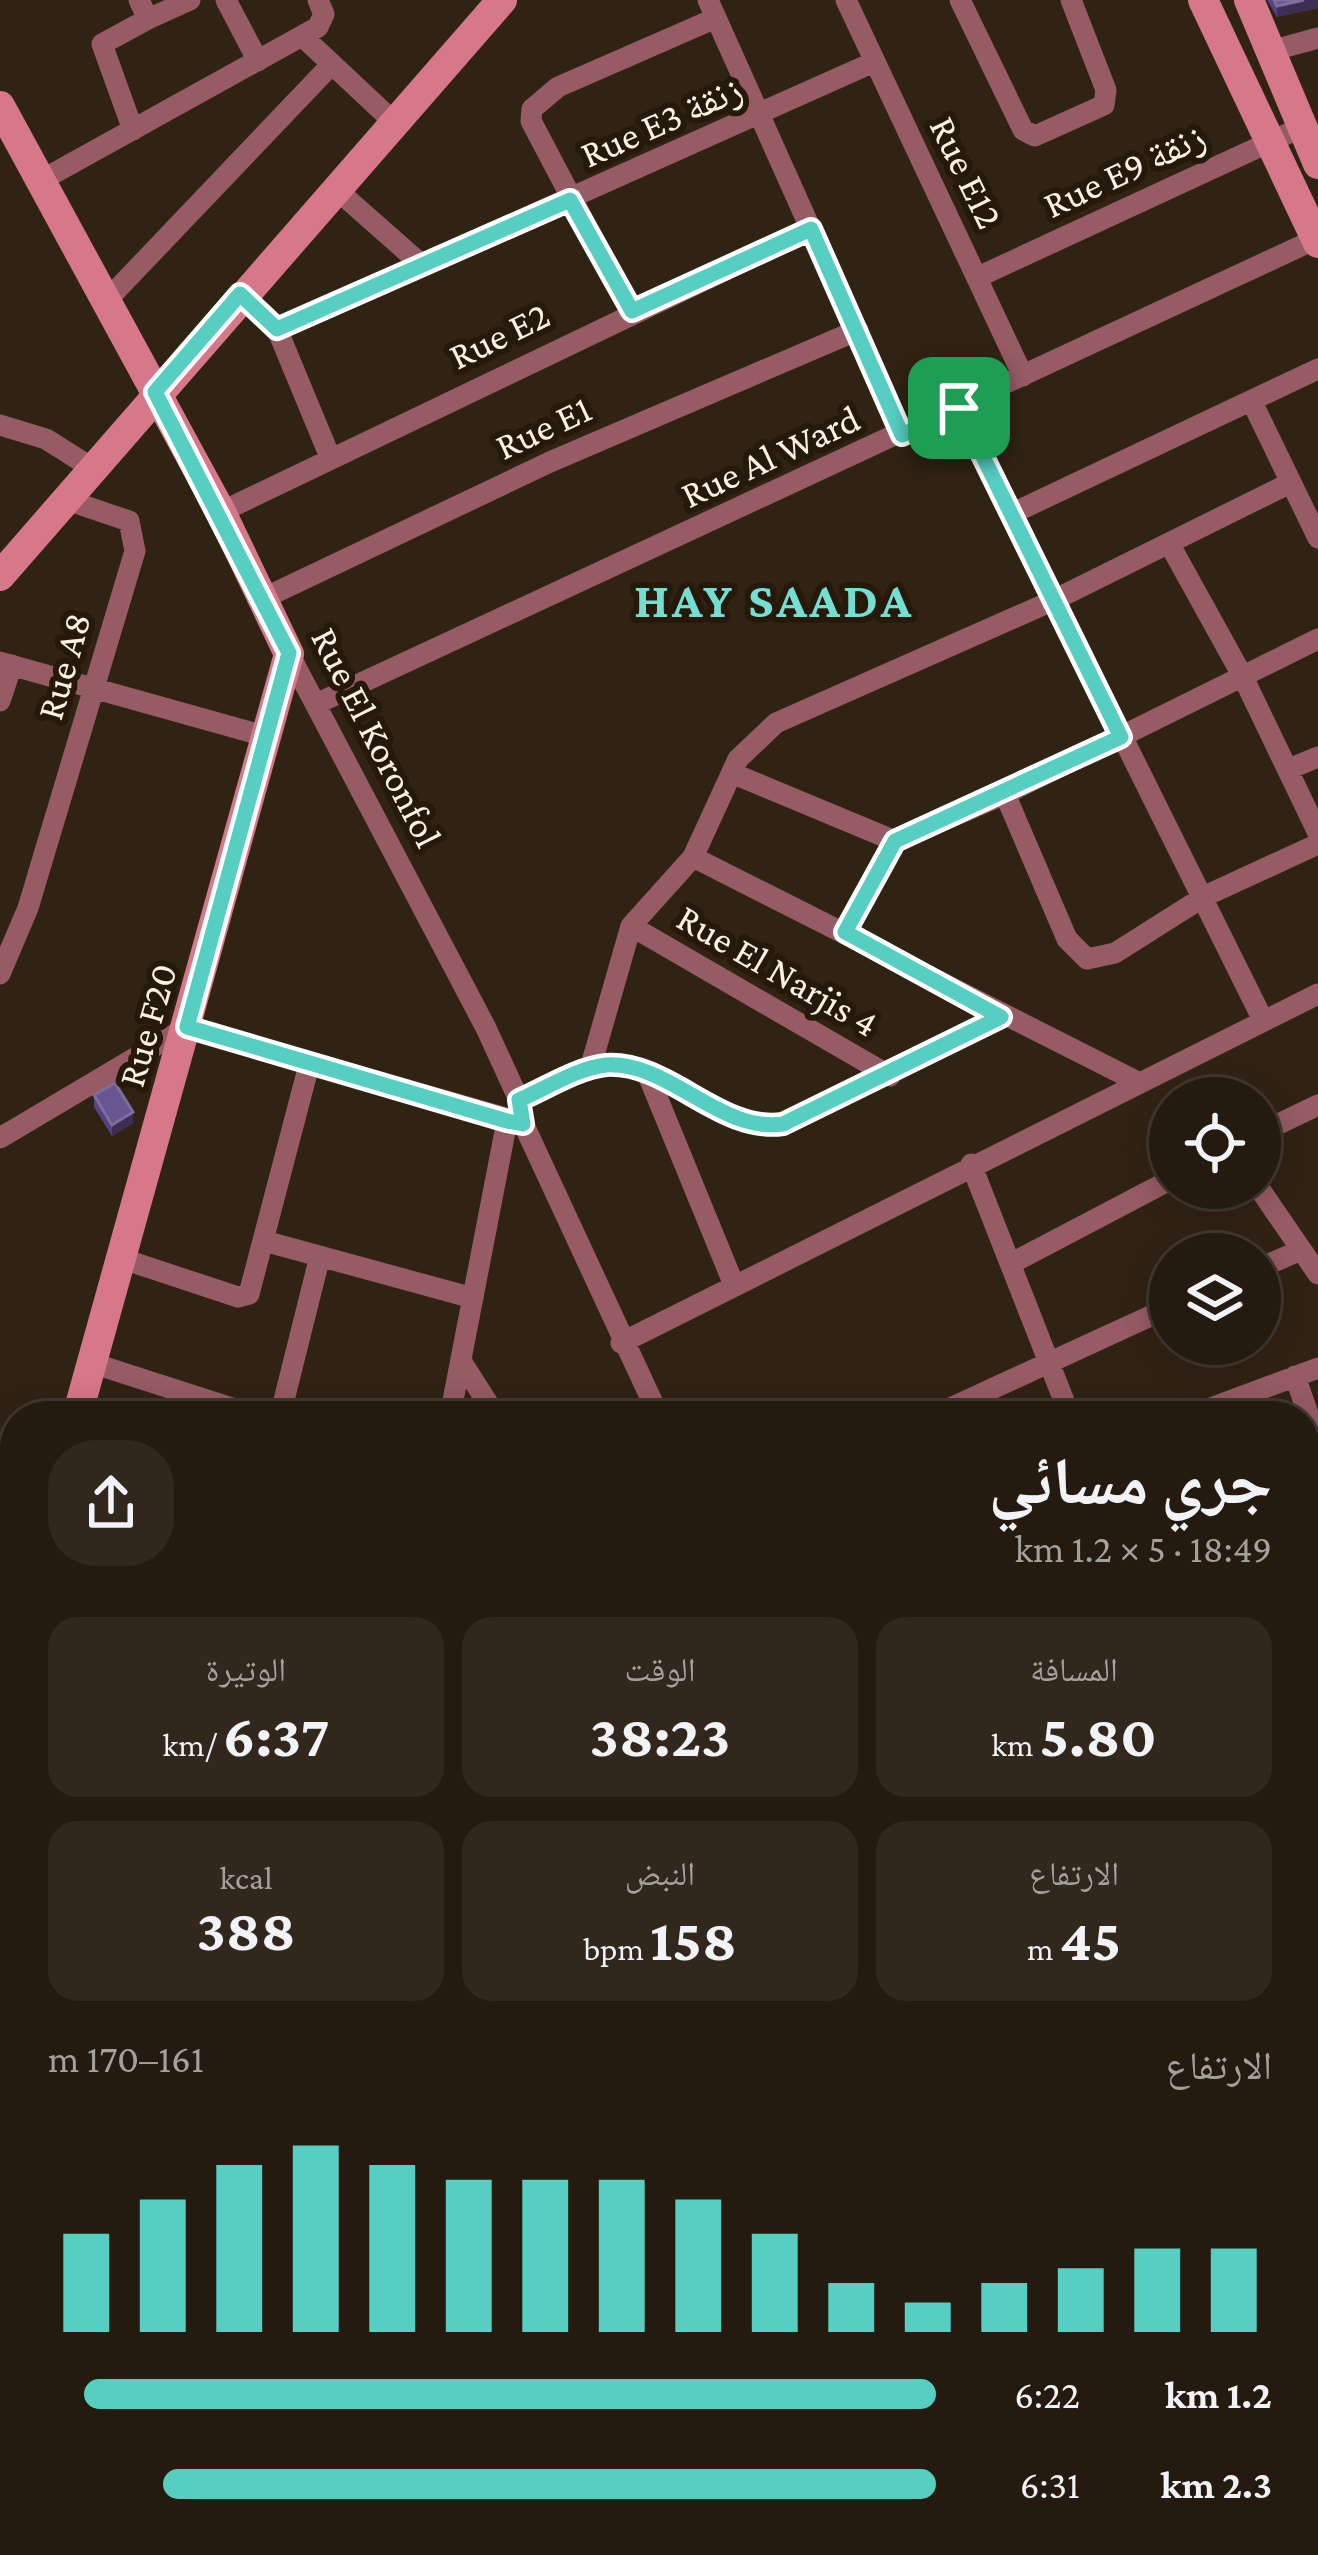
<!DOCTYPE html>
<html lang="ar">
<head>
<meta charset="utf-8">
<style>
	body { margin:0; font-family:"Crimson Pro","Noto Naskh Arabic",serif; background:#31271d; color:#f1f3f6; direction:rtl; height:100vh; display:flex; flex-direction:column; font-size:45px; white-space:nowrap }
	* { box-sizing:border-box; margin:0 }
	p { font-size:39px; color:#a3a19e }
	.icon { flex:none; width:66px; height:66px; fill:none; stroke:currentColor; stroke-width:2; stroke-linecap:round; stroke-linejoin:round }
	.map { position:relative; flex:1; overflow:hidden; direction:ltr }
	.panel { position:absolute; left:0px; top:1401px; width:1320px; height:1155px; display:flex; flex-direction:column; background:#251a0f; border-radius:48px 48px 0 0; box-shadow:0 6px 30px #0003,0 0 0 3px #42382f; direction:rtl }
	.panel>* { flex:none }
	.fabs { position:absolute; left:1149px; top:1077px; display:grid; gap:24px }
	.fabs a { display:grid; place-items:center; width:132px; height:132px; border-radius:50%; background:#251a0f; box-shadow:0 6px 30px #0003,0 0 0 3px #42382f; font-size:60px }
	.pin { position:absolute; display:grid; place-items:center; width:102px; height:102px; color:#fff; margin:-51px; border-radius:24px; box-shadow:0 6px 18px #0006 }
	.round { display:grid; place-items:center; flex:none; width:126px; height:126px; border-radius:48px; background:#31271d }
	.summary { display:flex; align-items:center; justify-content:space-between; height:204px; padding:0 48px }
	h1 { font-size:66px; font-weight:700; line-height:90px }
	.stats { display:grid; grid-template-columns:repeat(3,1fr); gap:18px; height:204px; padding:12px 48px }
	.stats div { display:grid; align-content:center; border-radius:30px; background:#31271d; text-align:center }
	.stats b { font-size:60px; font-weight:700 }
	.stats small { font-size:33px; font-weight:400 }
	.stats p { font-size:33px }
	.chart { height:336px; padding:24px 48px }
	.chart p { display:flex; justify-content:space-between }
	.chart svg { width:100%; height:216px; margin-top:12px; stroke:#57cec2; stroke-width:6 }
	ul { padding:0 48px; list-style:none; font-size:39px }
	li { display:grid; grid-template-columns:192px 144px 1fr; align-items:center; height:90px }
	li i { height:30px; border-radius:15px; background:#57cec2 }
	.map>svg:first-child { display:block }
</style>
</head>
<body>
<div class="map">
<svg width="1318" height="2555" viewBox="0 0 1318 2555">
	<rect width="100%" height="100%" fill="#312314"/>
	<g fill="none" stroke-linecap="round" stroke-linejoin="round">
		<!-- street -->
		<path stroke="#965b65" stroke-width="21" d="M139,0L148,19L190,0
			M226,0L258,61
			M708,0L903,435
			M846,0L1023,376
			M960,0L1023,130L1035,136L1104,105L1106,90L1071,0
			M302,36L397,125
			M1267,52L1318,38
			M133,130L102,44L148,19
			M40,181L318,27L324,14L318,0
			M337,190L422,265
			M978,277L1300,128
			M240,294L277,329L330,457
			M107,300L332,64
			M631,311L531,121L532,109L558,87L716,18
			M277,329L874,62
			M1252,402L1318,538
			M959,408L1263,1020
			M0,425L46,439L92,468
			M221,512L811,229
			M1011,514L1318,369
			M1170,545L1243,677L1318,833
			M262,599L550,462L858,330
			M289,654L486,1028L519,1100L523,1123L659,1416
			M0,662L268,737
			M0,701L12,665
			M316,704L1318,238
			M1289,769L1318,757
			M734,774L895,841
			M1005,794L1067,939L1087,959L1115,953L1205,896L1318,844
			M693,857L1136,1081
			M631,926L890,1076
			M845,932L895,841L1005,794L1318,639
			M0,974L28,908L135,551L129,521L67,500
			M590,1069L631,926L693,857L738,759L776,723L1052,601L1290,483
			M648,1075L734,1285
			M519,1100C545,1088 577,1067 606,1065C669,1061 719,1132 783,1124L1001,1017
			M1260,1133L1318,1105
			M0,1138L187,1027L523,1123
			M971,1164L1070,1416
			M1259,1188L1318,1274
			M264,1241L473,1298
			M123,1259L238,1297L249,1294L309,1065
			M1012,1263L1170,1180
			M1260,1268L1301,1250
			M621,1343L1318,994
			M461,1361L496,1416
			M92,1363L257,1416
			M1295,1376L1318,1443
			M280,1416L320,1256
			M450,1416L507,1121
			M933,1416L1170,1307
			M1189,1416L1318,1368
			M0,1511L15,1515
			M1305,1626L1318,1623
			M1305,1693L1318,1689
			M0,1815L15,1819
			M0,1947L15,1952
			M0,2449L15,2458
			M145,2541L167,2555L176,2541
			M844,2541L881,2555
			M1106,2541L1114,2555
			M1265,2541L1272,2555"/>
		<!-- secondary -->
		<path stroke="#d67889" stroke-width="30" d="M1203,0L1318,243
			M1249,0L1318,164
			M0,106L221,512L289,654L77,1416
			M0,576L502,0
			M0,1682L15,1628
			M0,2237L15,2247
			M426,2541L454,2555"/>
	</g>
	<!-- wall -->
	<path fill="#554384" d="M1267,0H1318V8L1277,17Z
		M94,1095L133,1123L112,1136L94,1107Z
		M685,2541H768L761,2555H712Z
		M995,2541H1050L1047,2554Z
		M1152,2541H1234L1199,2555H1159Z"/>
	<!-- shaded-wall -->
	<path fill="#3f2e53" d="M1304,0H1318V8L1277,17V6Z
		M133,1112V1123L112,1136V1125Z
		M679,2541H684L679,2555H673Z
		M761,2541H768L761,2555H755Z
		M1206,2541H1234L1199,2555H1171Z"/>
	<!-- building -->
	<path fill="#67568f" stroke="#7e6e9d" stroke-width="3" d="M1274,0H1304L1277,6Z
		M115,1083L133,1112L112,1125L94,1095Z
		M643,2541H679L673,2555H636Z
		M711,2541H761L755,2555H732L733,2553Z
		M1157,2541H1206L1171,2555H1165Z
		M833,2544L857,2555H829Z"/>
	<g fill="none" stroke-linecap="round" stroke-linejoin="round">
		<defs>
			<path id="route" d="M570,200L632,311L811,229L902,435L959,408L1121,737L895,841L845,932L1001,1017L783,1124C719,1133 669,1061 606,1065C577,1068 545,1089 519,1100L523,1124L507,1121L187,1027L289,653L155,392L240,294L277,329Z"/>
		</defs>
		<!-- route casing -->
		<use href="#route" stroke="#fff" stroke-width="24"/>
		<!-- route -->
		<use href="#route" stroke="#57cec2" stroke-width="15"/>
	</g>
	<g text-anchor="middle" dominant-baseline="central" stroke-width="12" stroke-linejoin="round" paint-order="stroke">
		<!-- street labels -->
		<g font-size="39" fill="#fbf1e7" stroke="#27190a">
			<text transform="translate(661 121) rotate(-24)">Rue E3 زنقة</text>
			<text transform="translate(1124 170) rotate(-25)">Rue E9 زنقة</text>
			<text transform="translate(967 172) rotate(64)">Rue E12</text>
			<text transform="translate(499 335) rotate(-26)">Rue E2</text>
			<text transform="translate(543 427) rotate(-25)">Rue E1</text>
			<text transform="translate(770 456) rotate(-25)">Rue Al Ward</text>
			<text transform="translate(63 666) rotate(-74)">Rue A8</text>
			<text transform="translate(377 737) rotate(63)">Rue El Koronfol</text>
			<text transform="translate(778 970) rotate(30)">Rue El Narjis 4</text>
			<text transform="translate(147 1025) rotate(-74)">Rue F20</text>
		</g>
		<!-- district labels -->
		<g font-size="51" font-weight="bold" letter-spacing="3" fill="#75ded3" stroke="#27190a">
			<text x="774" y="599">HAY SAADA</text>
		</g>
	</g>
</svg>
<div class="fabs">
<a><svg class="icon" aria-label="locate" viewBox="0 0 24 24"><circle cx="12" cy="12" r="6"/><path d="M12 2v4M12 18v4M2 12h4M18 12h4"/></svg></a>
<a><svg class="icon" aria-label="layers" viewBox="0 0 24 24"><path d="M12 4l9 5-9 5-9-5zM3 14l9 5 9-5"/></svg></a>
</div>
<div class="pin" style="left:959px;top:408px;background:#1e9e55"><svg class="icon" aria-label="arrive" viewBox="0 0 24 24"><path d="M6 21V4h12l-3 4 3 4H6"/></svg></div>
<section class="panel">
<div class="summary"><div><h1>جري مسائي</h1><p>18:49 · 5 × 1.2 km</p></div><a class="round"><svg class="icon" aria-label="share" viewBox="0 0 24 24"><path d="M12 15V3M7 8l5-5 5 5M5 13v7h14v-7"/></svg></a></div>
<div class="stats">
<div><p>المسافة</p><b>5.80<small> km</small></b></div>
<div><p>الوقت</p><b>38:23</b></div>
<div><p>الوتيرة</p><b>6:37<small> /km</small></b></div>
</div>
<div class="stats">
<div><p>الارتفاع</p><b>45<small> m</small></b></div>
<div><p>النبض</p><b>158<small> bpm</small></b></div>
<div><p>kcal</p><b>388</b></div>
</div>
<div class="chart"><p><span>الارتفاع</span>161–170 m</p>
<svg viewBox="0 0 160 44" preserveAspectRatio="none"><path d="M5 44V24M15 44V17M25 44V10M35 44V6M45 44V10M55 44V13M65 44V13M75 44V13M85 44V17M95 44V24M105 44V34M115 44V38M125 44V34M135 44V31M145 44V27M155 44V27"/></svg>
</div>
<ul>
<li><b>1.2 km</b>6:22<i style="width:96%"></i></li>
<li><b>2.3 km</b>6:31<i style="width:87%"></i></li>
</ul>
</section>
</div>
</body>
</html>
